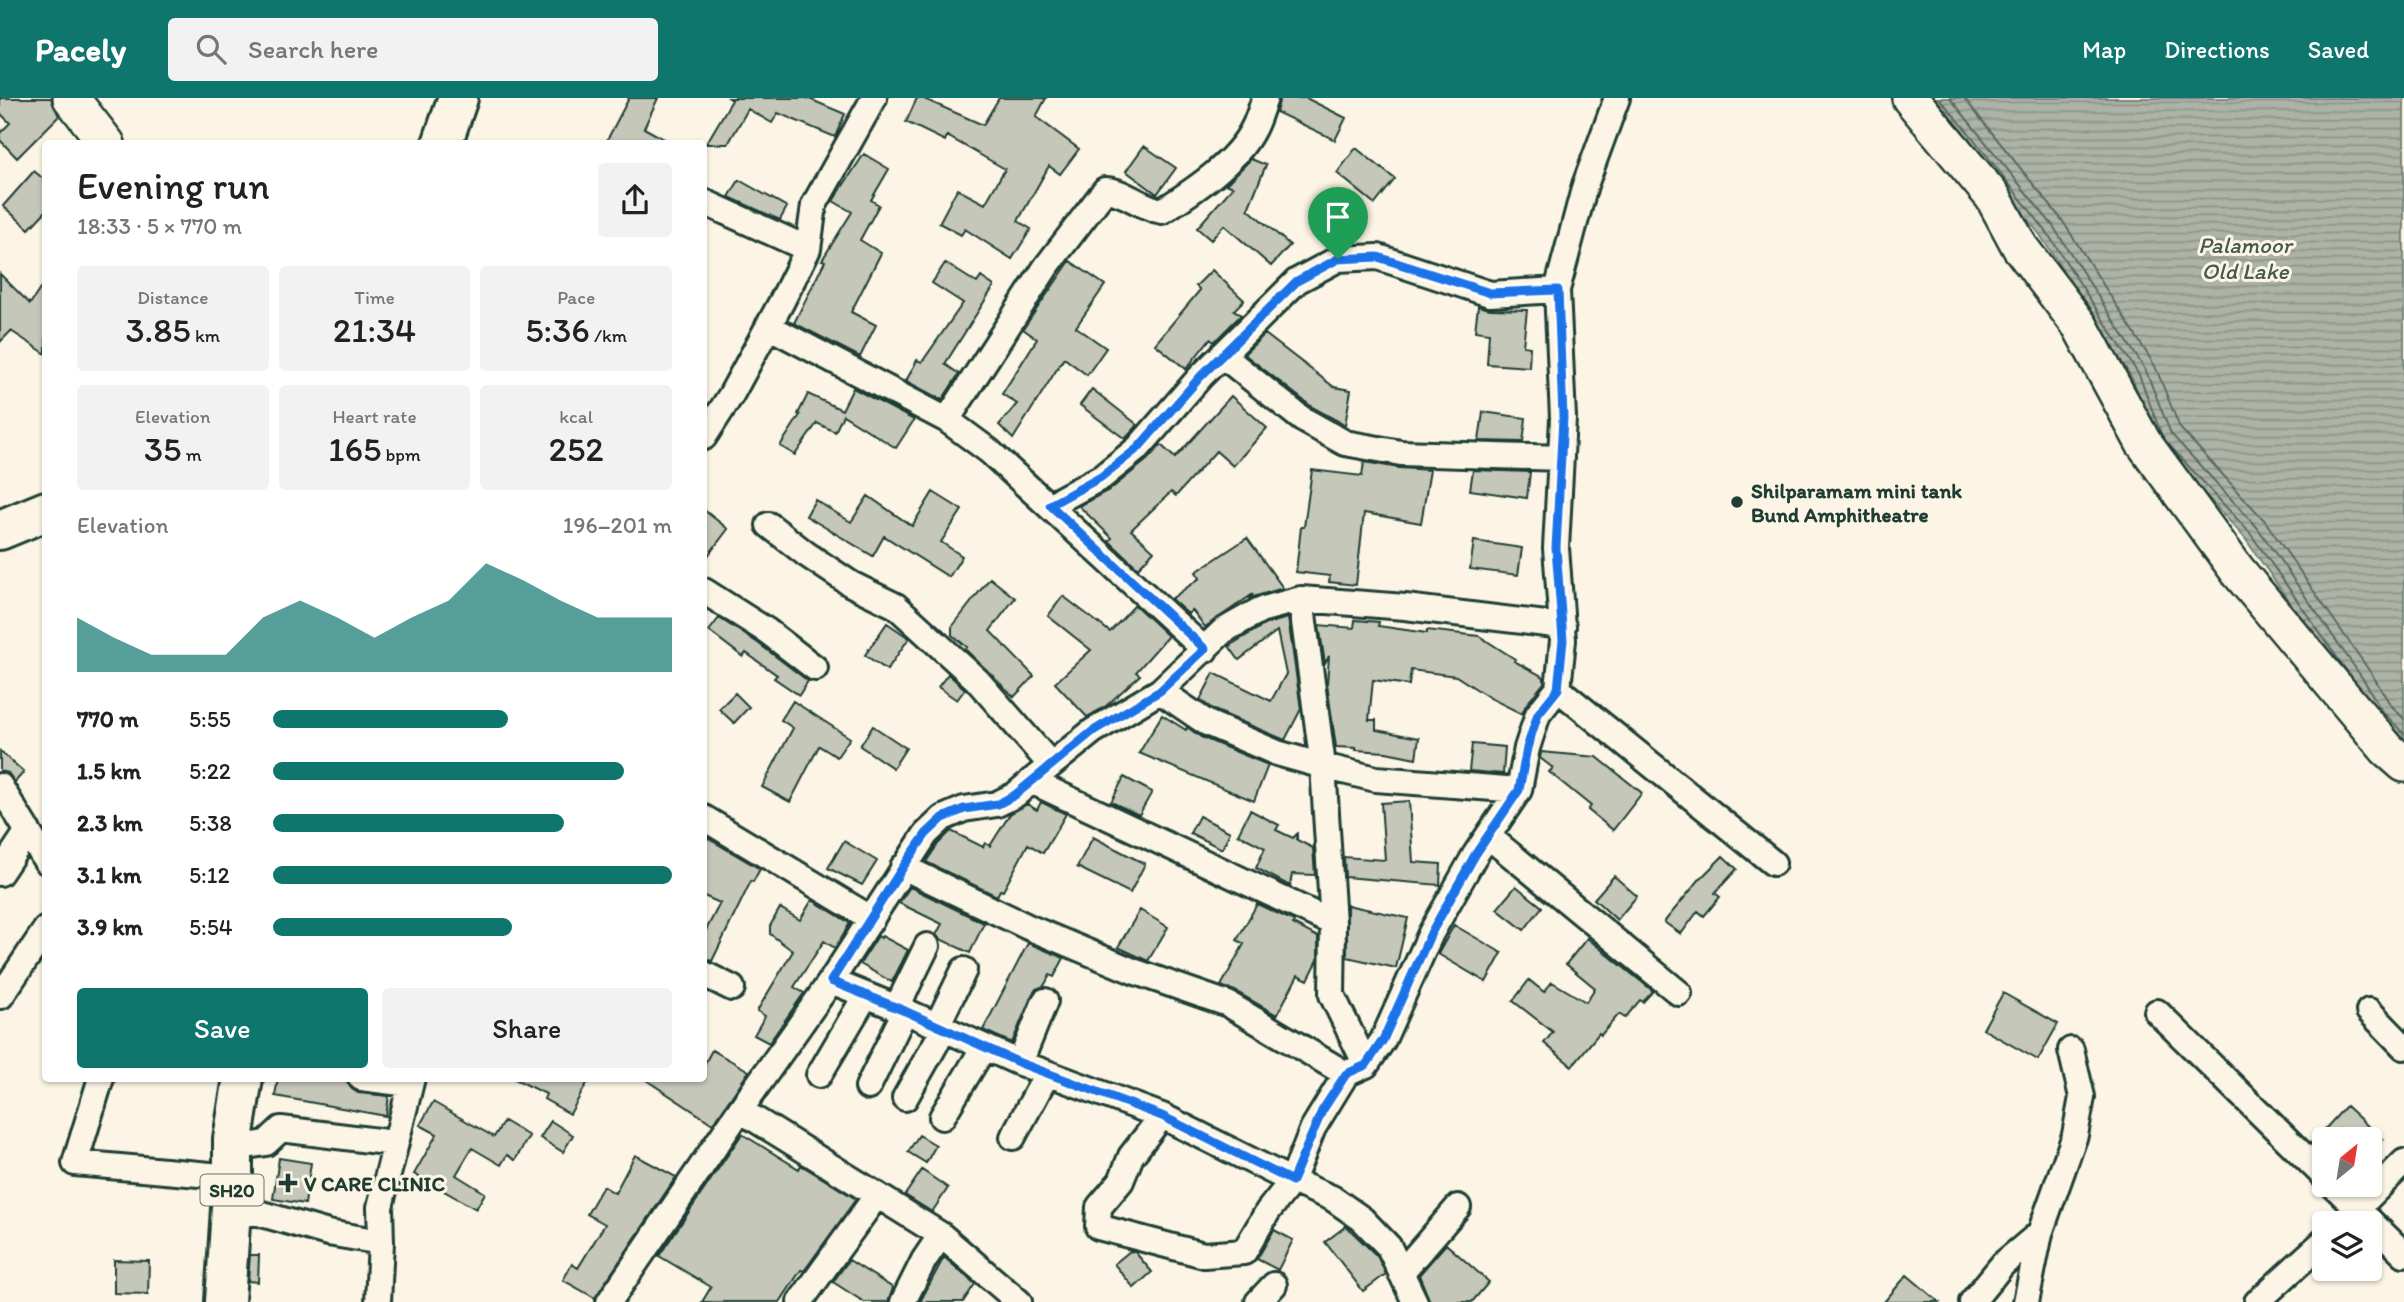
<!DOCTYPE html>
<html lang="en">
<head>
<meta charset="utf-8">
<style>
	body { margin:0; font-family:Itim,sans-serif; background:#f2f2f2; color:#222; height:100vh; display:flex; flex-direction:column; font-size:26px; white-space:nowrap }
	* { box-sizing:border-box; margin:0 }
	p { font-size:23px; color:#767676 }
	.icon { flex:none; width:38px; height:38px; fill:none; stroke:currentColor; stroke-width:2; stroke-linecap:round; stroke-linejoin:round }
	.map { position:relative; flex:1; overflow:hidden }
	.drawer { position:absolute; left:42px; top:42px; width:665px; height:942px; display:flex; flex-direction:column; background:#fff; border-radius:7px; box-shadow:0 2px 5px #0004 }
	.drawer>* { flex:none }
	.needle { width:46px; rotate:30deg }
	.controls { position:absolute; left:2312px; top:1029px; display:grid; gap:14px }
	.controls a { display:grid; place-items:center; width:70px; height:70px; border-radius:7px; background:#fff; box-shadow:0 2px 5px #0004; font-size:35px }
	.pin { position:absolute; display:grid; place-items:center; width:60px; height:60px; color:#fff; margin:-72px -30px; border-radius:50% 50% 50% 0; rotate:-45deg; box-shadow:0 0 7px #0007 }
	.pin .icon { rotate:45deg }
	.round { display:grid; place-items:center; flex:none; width:74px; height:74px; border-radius:7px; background:#f2f2f2 }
	.overview { display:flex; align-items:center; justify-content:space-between; height:119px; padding:0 35px }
	h1 { font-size:38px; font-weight:600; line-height:52px }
	.metrics { display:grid; grid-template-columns:repeat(3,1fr); gap:10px; height:119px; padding:7px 35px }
	.metrics div { display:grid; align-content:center; border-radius:7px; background:#f2f2f2; text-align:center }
	.metrics b { font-size:35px; font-weight:600 }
	.metrics small { font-size:19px; font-weight:400 }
	.metrics p { font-size:19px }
	.chart { height:196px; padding:14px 35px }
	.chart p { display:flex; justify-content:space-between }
	.chart svg { width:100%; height:126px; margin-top:7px; fill:#0f766e; opacity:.7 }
	.primary-button { display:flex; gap:14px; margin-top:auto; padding:14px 35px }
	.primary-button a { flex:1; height:80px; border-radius:7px; background:#0f766e; color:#fff; font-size:28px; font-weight:600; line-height:80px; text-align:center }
	.primary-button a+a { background:#f2f2f2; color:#222 }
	ul { padding:0 35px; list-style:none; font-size:23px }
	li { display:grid; grid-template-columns:112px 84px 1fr; align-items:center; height:52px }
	li i { height:18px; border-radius:9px; background:#0f766e }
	header { display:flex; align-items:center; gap:42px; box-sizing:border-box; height:98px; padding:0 35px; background:#0f766e; color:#fff }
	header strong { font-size:33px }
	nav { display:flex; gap:38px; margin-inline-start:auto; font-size:24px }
	.search { width:490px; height:63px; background:#f2f2f2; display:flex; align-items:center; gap:18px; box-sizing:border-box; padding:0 24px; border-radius:7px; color:#767676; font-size:26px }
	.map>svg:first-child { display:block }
</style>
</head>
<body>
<header>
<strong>Pacely</strong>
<div class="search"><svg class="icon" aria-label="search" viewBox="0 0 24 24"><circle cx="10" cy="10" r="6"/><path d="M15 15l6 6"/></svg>Search here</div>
<nav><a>Map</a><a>Directions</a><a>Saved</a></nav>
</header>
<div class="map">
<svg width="2404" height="1204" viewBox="0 0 2404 1204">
	<defs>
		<pattern id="water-rules" width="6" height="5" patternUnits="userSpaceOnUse" patternTransform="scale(1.75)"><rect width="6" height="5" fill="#aeb3a7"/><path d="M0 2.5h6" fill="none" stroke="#8d9389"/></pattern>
	</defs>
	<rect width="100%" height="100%" fill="#fcf5e5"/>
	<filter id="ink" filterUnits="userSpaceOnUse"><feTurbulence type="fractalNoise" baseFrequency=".0143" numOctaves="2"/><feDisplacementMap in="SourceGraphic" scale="14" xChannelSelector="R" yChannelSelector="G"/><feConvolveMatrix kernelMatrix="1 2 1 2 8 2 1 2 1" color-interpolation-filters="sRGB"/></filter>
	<g filter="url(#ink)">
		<!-- water -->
		<path fill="url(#water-rules)" stroke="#758479" stroke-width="2" d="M1929,0H2404V655L2352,593L2244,439L2158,345L2132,280L2040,137L1964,40Z"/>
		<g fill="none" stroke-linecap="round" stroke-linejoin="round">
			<!-- shore -->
			<path stroke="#586c62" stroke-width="2" d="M1939,0L1969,35L2046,133L2139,277L2162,338
				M1950,0L2053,128L2146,273L2171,336L2257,429L2365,584L2381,612L2404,636
				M1964,0L2062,122L2155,268L2180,330L2265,423L2373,578L2390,606L2404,621
				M2169,347L2250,435L2346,572"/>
		</g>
		<!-- building -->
		<path fill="#c5c7b9" stroke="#1f3d34" stroke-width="2" d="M0,0H51L59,18L17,60L0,42V35L10,25L0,15Z
			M629,0H658L644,30L673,46H605Z
			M729,0H807L845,16L835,39L778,15L772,25L748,11L728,46H706L732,2Z
			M917,0H922L983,27L999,0H1046L1036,19L1079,51L1060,76L1049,68L1018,123L1031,131L1012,161L965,131L961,137L939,125L957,91L985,106L1005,71L947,38L945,43L906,24Z
			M1280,0H1306L1346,20L1335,42L1276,14Z
			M1144,48L1176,70L1157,96L1126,73Z
			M1356,50L1395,81L1375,106L1337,75Z
			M864,56L889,71L871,102L879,107L860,142L881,155L851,214L876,227L860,259L794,225L825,163L822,162L852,114L833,103Z
			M1251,61L1266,67L1248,111L1290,147L1271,168L1224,127L1211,142L1197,130L1233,89L1226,86Z
			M34,73L46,83V113L29,131L3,108Z
			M739,82L787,109L780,122L729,99Z
			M1070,163L1105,187L1076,229L1106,250L1087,277L1064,260L1013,341L999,327L1017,306L1002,296L1037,241L1023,231Z
			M945,165L977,185L981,179L994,188L945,266L959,276L942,302L906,283L917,262L922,264L963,205L932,185Z
			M1212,172L1244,202L1234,212L1241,217L1214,244L1210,241L1186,271L1155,246L1200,192L1196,188Z
			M0,176L30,206L46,182V256L11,233L0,244Z
			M1478,208L1490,211L1527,212L1523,248L1530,249L1529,269L1487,266L1489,235L1475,233Z
			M1265,236L1334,289L1351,292L1345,327L1312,309L1244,256Z
			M853,290L914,322L896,350L843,317L835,334L817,325L795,357L780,348L800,317L798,316L808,296L842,312Z
			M1092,291L1138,327L1125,341L1080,307Z
			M1231,298L1267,330L1233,368L1216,353L1176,398L1171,394L1131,432L1154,453L1138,470L1109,443L1112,440L1079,408L1111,391L1147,362L1161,347L1175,360Z
			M1483,314L1526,320L1523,344L1479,343Z
			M1364,364L1399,370L1430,372L1421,425L1364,415L1356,487L1329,484L1330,478L1296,474L1301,429H1304L1312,372L1362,378Z
			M1473,372L1530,374L1527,400L1470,392Z
			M933,394L962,412L941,444L962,458L949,479L884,438L873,458L806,418L815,402L851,424L868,398L912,428Z
			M704,412L728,431L704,463Z
			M1247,440L1283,490L1250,500L1253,496L1205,529L1192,512L1188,516L1171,501L1200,480L1196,474Z
			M1474,443L1522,450L1518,477L1470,471Z
			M990,480L1015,500L990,533L1034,578L1014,599L966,552L967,549L952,537V529Z
			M1063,498L1110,534L1135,507L1168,538L1136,574L1140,577L1106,608L1087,619L1055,585L1091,552L1048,518Z
			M719,520L758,545L808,583L799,597L774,580L777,577L746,555L743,559L709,533Z
			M1288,520L1301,611L1285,642L1214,612L1200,602L1214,575L1271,603L1286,576L1277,533L1239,562L1229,548L1266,526Z
			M1355,522L1379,524L1378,528L1427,535V532L1479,538L1515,561L1514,563L1544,579V585L1526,607L1522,616L1490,600L1456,578L1411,572L1409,587L1373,582L1369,622H1376V632L1419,640L1416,660L1386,654L1356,652V650L1336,649L1327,586L1329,558L1325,566L1319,527L1354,530Z
			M887,525L909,540L887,572L865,557Z
			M948,576L965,591L957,602L938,589Z
			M735,595L749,609L734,625L719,611Z
			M793,603L850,640L837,659L819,648L790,704L762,689L793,630L781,622Z
			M1162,617L1186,632L1187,629L1201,639L1268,667L1254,703L1139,655Z
			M873,628L906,650L893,670L860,648Z
			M1472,646L1505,649L1503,676L1469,673Z
			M0,653L24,674L15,684L8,675L0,673Z
			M1541,654L1597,659L1642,695L1613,732L1588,712L1591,708L1549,674L1553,670L1540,660Z
			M1124,679L1152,694L1139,717L1111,704Z
			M1409,703L1413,764L1441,766L1440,787L1345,779L1344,759L1385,762L1381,705Z
			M1041,704L1066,716L1043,755L1028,746L1003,793L1000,792L997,798L926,764L938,746L951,733L983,749L985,745L990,748L1010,716L1027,706L1037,712Z
			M1250,712L1279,727L1276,732L1293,740L1297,736V742L1313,750L1315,777L1292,776L1290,788L1256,770L1265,750L1238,736Z
			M1199,718L1230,734L1222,751L1190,735Z
			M704,738L760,771L753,784L751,783L712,863L704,861V836L720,805L704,798Z
			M1093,739L1145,766L1130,795L1077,769Z
			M844,743L877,763L862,787L828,770Z
			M1723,758L1737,771L1715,795L1720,799L1704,818L1698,813L1681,836L1664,824L1699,782Z
			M1614,778L1637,798L1617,822L1594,801Z
			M1516,788L1542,809L1524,832L1497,811Z
			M910,789L984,825L970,855L940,841L936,837L942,826L899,805Z
			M812,802L850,825L835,850L824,843L794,889L804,895L769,945L754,937L765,918L757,913L793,853L770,836V828L780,810L800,822Z
			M1257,806L1294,823L1293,826L1318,839V862L1308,882L1298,877L1277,917L1235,893L1221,888L1244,846L1237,842Z
			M1347,807L1408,820L1396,870L1347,859Z
			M1140,812L1168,829L1148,863L1118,849Z
			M1454,827L1502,855L1486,884L1438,856Z
			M878,838L881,840L882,838L908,852L892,884L860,866Z
			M1587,840L1653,893L1643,904L1640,902L1625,920L1619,916L1601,937L1599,935L1572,968L1544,945L1553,934L1513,903L1529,882L1544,894L1552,884L1586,904L1595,890L1566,866Z
			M1028,845L1064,860L1054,879L1050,877L1044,888L1036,891L1032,897L1012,945L983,932Z
			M2003,895L2058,926L2038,962L1983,931Z
			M712,952L749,973L713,1026L643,980H704V967Z
			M278,980H331L347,983L352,991L358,995L389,998L386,1018L275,998Z
			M513,980H590L570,1016L544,1001L546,996Z
			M433,1004L494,1039L504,1023L529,1038L515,1062L507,1057L501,1067L472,1050L456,1077L485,1095L476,1111L414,1076L437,1036L420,1027Z
			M2346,1008L2382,1041H2316Z
			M551,1023L573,1037L563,1054L540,1040Z
			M742,1036L799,1071L801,1067L856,1101L804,1173L801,1172L780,1204H702L711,1189L659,1158Z
			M919,1037L936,1047L926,1065L908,1054Z
			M635,1057L676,1079L595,1200L563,1182L572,1166L578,1170L605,1126L587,1116L603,1088L615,1095Z
			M279,1060L311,1065L305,1106L273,1101Z
			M922,1072L948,1090L932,1114L905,1097Z
			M1346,1128L1377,1158L1386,1176L1363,1193L1325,1144Z
			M1274,1132L1293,1142L1278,1172L1257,1161Z
			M1446,1146L1489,1184L1472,1204H1430L1419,1177Z
			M1130,1153L1135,1154L1152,1174L1134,1190L1114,1166Z
			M250,1157H259L258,1184L248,1183Z
			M944,1159L975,1186L963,1204H920Z
			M114,1162L149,1163L148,1196L114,1195Z
			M849,1162L893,1190L888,1204H864L833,1184Z
			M1907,1177L1939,1204H1884Z"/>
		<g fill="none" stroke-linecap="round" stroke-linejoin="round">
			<defs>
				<path id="street" d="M704,104L808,151
					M768,228L947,322L1046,169L1105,92C1124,92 1141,110 1162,113C1193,93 1236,65 1253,31C1258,22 1261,10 1265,0
					M1222,257L1302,321L1345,345L1401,355L1561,360
					M947,322L989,353L1205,552
					M704,339L731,297L782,203L808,151L814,107L874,0
					M1050,407L1102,379L1138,350L1201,278L1297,183L1338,161L1378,159L1490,196L1557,192
					M769,427L806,456L851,486L896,508L977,582L1051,667L1015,697L997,706L964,711L943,720L926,736L831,883
					M704,493L767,533L815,570
					M1301,501L1323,668L1333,825
					M1558,591L1773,765
					M1160,593L1223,533L1260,512L1301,501L1405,509L1563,528
					M1051,667L1093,633L1160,593L1207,625L1277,655L1323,668L1376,681L1519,692
					M1031,683L1333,825L1332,897L1366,967
					M0,688L46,763
					M704,720L872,821
					M1488,738L1679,895
					M903,769L1028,829L1133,873L1228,906L1346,976
					M0,775L28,733
					M704,876L732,890
					M1,898L46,831
					M897,909L927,848
					M2369,913L2404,949
					M2157,914L2324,1078
					M937,928L964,872
					M1020,965L1045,903
					M819,977L866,897
					M101,980L75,1065L233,1079
					M361,980L409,986
					M868,989L905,913
					M905,1000L944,931
					M740,1012L831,883L905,913L1020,965L1162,1018L1131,1058L1121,1083L1099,1109L1098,1129L1204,1157L1244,1154L1268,1113L1292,1083L1313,1030L1346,976L1366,967L1383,942L1431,835L1475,757L1519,692L1527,650L1538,616L1558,591L1563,542L1556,450L1563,320L1557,192L1585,87L1617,0
					M1162,1018L1292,1083L1332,1100L1362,1121L1389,1149L1415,1204
					M942,1019L984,949
					M1013,1039L1047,976
					M233,1041L253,1047L266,1045L281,1031L394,1045
					M2333,1087L2404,1156
					M230,1119L255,1114L328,1135L381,1144
					M2343,1125L2404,1064
					M1401,1175L1458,1109
					M378,1204L381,1144L380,1109L412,980
					M609,1204L740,1012L941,1137
					M800,1204L877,1097
					M903,1204L924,1162L941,1137L1019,1204
					M1258,1204L1274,1187
					M1972,1204L2003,1166L2040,1135L2075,1037L2082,999L2071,952
					M2026,1204L2040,1135
					M2257,1204L2324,1143"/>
				<path id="secondary" d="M71,0L107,46
					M1910,0L1993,99L2020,149L2080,228L2143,344L2237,472L2387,651L2404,666"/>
				<path id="primary" d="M225,1204L233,1079V1041L243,980"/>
				<path id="highway" d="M442,46L458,0
					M0,432L46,413"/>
			</defs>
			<!-- street casing -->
			<use href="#street" stroke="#1f3d34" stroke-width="30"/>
			<!-- secondary casing -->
			<use href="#secondary" stroke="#1f3d34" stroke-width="40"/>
			<!-- primary casing -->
			<use href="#primary" stroke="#1f3d34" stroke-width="44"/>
			<!-- highway casing -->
			<use href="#highway" stroke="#1f3d34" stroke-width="44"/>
			<!-- street -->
			<use href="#street" stroke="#fcf5e5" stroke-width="24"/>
			<!-- secondary -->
			<use href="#secondary" stroke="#fcf5e5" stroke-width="35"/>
			<!-- primary -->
			<use href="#primary" stroke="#fcf5e5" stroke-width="38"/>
			<!-- highway -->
			<use href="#highway" stroke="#fcf5e5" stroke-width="38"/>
		</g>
	</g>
	<g fill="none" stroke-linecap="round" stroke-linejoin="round" filter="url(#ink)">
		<defs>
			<path id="route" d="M1378,159L1490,195L1558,192L1563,320L1556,450L1563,542L1558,591L1538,616L1527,650L1519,692L1475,757L1431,835L1383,942L1366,967L1346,976L1322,1013L1292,1083L1162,1018L1020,965L905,913L831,883L903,769L926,736L943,720L964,711L998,706L1015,697L1093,633L1160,593L1205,551L1050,407L1101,379L1138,350L1201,278L1297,183L1338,161Z"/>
		</defs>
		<!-- route casing -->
		<use href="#route" stroke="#fff" stroke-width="14"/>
		<!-- route -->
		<use href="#route" stroke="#1a73e8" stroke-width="9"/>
	</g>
	<!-- markers -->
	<g fill="#1f3d34" stroke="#fcf5e5" stroke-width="2.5">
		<circle cx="1737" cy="404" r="7"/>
		<path d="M284.5 1074.5h7v7h7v7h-7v7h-7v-7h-7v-7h7z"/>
	</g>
	<g text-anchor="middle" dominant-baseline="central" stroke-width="6" stroke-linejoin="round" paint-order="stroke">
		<!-- shield labels -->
		<rect fill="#fcf5e5" stroke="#617469" stroke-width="2" x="200.5" y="1076.5" width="63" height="31" rx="5"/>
		<g font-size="19" font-weight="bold" fill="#1f3d34">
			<text x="232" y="1092">SH20</text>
		</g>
		<!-- poi labels -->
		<g font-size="21" font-weight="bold" fill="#1f3d34" stroke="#fcf5e5" text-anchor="start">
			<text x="1751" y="392">Shilparamam mini tank<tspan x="1751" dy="24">Bund Amphitheatre</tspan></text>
			<text x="304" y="1085">V CARE CLINIC</text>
		</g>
		<!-- water labels -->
		<g font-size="23" font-style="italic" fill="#435a51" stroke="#fcf5e5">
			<text x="2245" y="147">Palamoor<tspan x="2245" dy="26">Old Lake</tspan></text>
		</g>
	</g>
</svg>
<div class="controls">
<a><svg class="needle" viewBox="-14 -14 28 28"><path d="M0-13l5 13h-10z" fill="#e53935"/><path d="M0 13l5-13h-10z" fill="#767676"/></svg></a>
<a><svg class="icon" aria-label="layers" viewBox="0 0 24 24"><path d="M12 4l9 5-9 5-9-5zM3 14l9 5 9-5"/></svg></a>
</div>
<div class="pin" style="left:1338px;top:161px;background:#1e9e55"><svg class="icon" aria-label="arrive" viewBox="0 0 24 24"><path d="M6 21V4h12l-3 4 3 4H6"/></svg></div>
<section class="drawer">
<div class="overview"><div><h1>Evening run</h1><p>18:33 · 5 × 770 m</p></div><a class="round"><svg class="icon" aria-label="share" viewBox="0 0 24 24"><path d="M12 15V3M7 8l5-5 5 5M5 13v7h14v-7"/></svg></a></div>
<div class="metrics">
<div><p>Distance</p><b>3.85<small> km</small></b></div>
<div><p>Time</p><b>21:34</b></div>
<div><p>Pace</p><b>5:36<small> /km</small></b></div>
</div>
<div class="metrics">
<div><p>Elevation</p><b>35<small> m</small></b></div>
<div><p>Heart rate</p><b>165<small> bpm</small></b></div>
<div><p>kcal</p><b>252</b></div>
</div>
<div class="chart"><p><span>Elevation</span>196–201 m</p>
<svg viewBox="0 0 160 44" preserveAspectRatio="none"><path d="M0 44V25L10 32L20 38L30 38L40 38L50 25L60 19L70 25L80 32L90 25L100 19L110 6L120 12L130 19L140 25L150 25L160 25V44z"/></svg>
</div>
<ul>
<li><b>770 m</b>5:55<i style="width:59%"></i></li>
<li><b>1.5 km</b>5:22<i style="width:88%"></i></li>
<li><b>2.3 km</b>5:38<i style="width:73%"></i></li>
<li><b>3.1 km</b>5:12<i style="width:100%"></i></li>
<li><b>3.9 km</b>5:54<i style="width:60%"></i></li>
</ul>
<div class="primary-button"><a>Save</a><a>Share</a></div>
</section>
</div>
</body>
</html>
